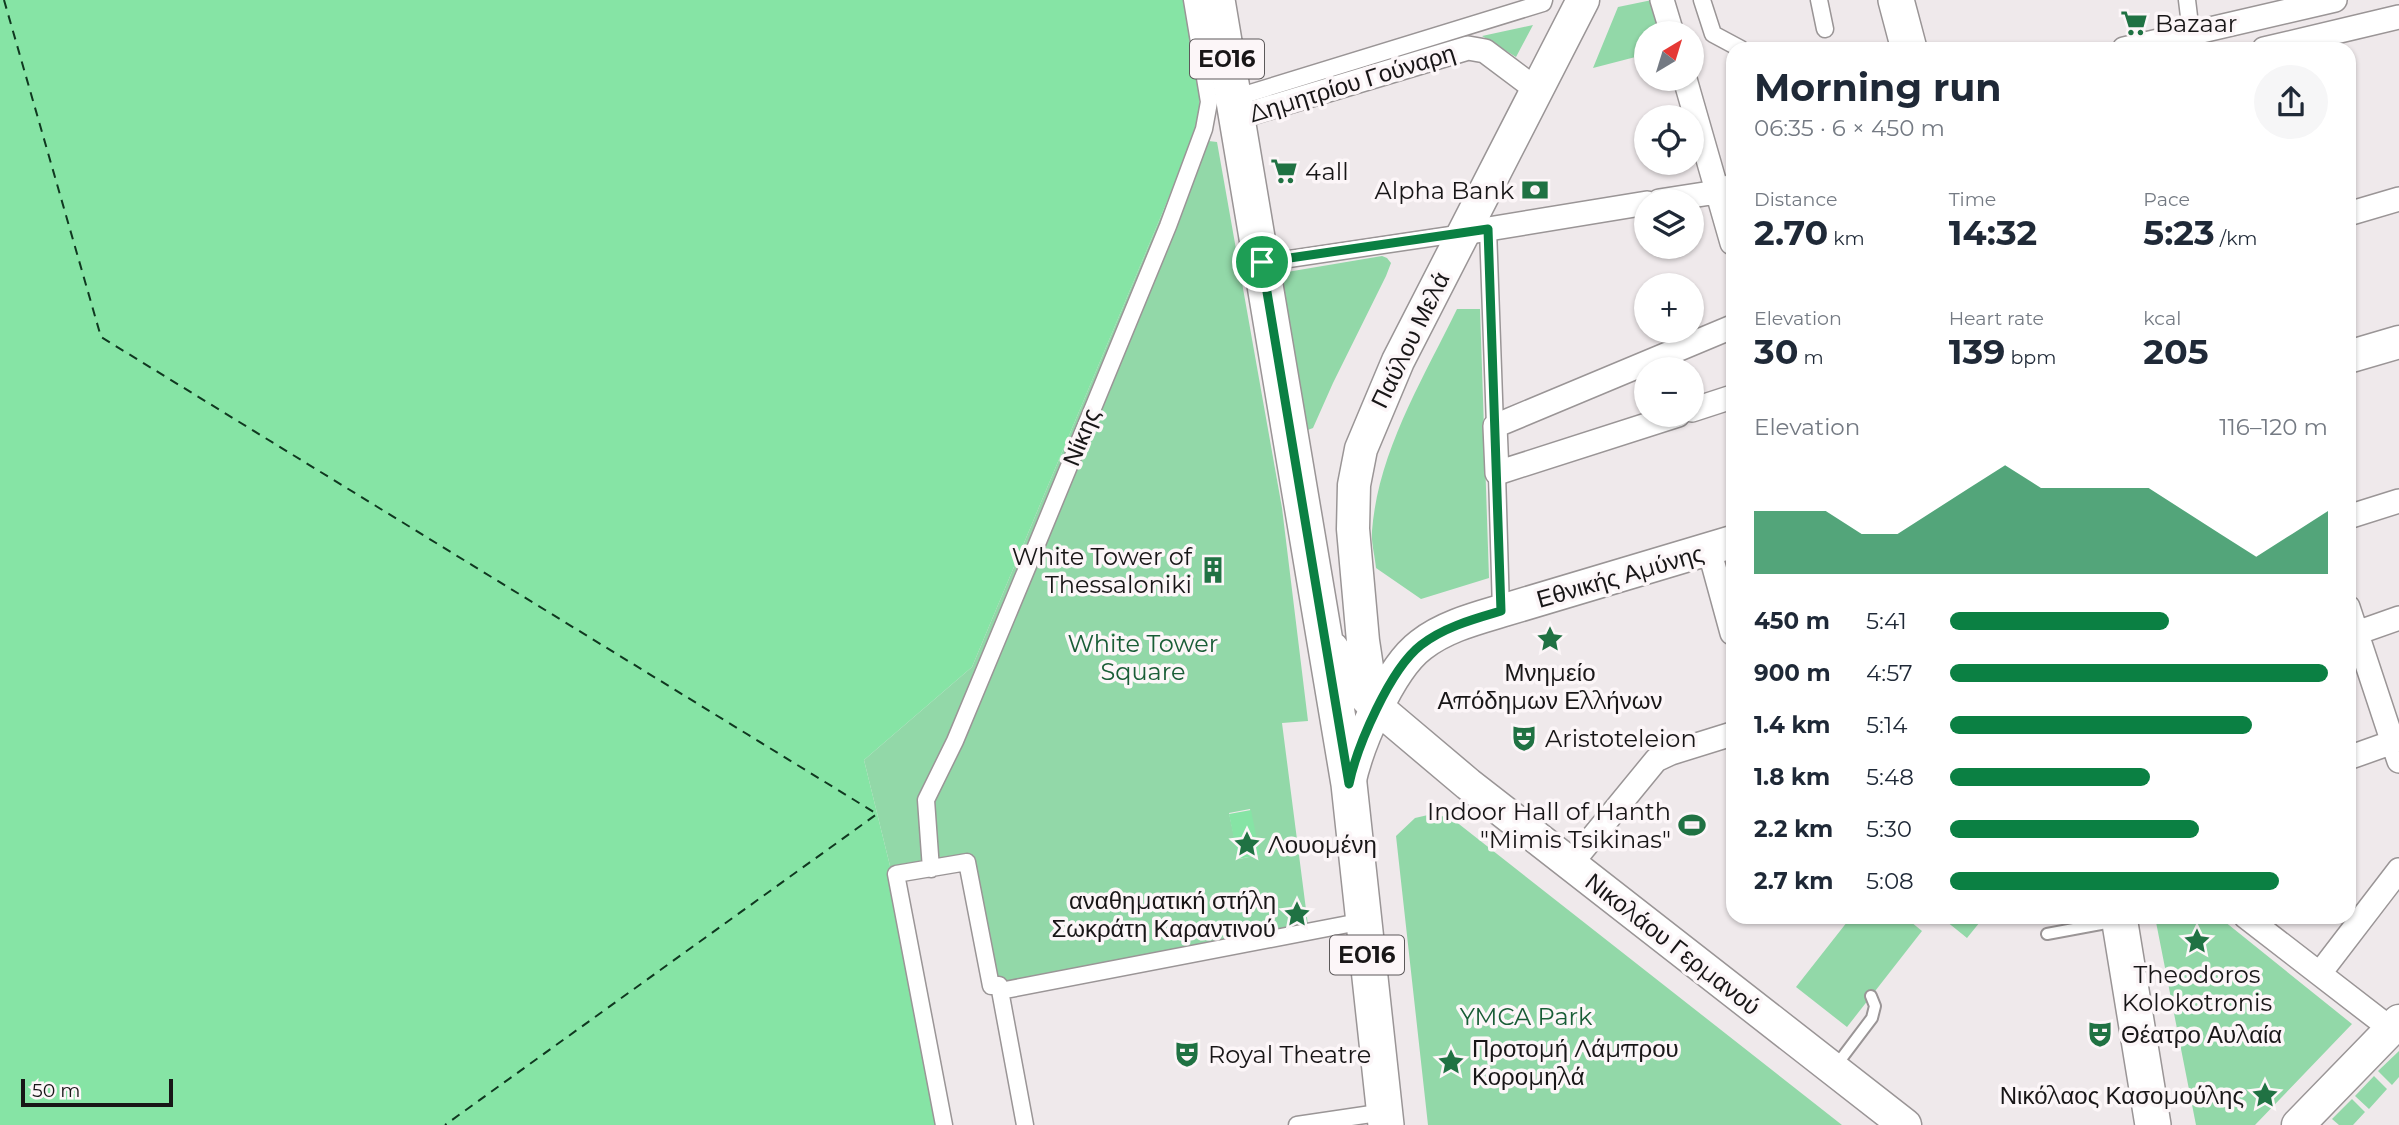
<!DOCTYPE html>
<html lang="en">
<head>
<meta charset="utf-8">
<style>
	body { margin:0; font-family:Montserrat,sans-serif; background:#f6f6f7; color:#1f2937; height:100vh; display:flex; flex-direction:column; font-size:26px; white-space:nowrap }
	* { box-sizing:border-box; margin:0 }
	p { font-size:23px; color:#747a83 }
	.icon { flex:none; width:38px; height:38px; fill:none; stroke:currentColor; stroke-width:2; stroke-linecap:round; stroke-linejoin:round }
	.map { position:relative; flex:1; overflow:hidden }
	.drawer { position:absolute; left:1726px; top:42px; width:630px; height:882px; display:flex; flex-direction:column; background:#fff; border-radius:21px; box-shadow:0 2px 5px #0004 }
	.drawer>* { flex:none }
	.needle { width:46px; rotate:38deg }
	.tools { position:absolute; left:1634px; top:21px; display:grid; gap:14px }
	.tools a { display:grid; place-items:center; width:70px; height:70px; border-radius:50%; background:#fff; box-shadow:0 2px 5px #0004; font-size:35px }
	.scale { position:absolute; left:21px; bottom:18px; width:152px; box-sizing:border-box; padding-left:7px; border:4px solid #181617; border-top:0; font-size:19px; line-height:24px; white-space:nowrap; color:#181617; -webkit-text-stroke:5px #fcf6f8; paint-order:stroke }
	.pin { position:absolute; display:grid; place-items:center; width:60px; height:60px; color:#fff; margin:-30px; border:4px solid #fff; border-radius:50%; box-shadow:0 2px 7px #0007 }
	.round { display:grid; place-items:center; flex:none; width:74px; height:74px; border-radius:37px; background:#f6f6f7 }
	.summary { display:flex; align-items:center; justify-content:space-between; height:119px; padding:0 28px }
	h1 { font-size:38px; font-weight:700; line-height:52px }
	.figures { display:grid; grid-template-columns:repeat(3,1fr); gap:10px; height:119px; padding:7px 28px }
	.figures div { display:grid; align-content:center }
	.figures b { font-size:35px; font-weight:700 }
	.figures small { font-size:19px; font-weight:400 }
	.figures p { font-size:19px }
	.chart { height:196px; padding:14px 28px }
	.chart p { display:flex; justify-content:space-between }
	.chart svg { width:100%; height:126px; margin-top:7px; fill:#0b8043; opacity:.7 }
	ul { padding:0 28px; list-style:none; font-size:23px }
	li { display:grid; grid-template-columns:112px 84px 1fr; align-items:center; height:52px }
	li i { height:18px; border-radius:9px; background:#0b8043 }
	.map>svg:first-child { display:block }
</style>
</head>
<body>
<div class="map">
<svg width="2399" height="1125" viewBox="0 0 2399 1125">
	<rect width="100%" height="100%" fill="#efe9eb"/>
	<!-- green -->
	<path fill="#92d8a8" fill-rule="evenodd" d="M1652,0L1662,33H1647V54L1593,68L1618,7Z
		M1533,25L1516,57L1482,36Z
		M1200,140L1217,142L1282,508L1308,721L1282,723L1308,925L991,986L968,862L892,874L864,760L972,667L1192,142ZM1250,809L1259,855L1239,859L1229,813Z
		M1382,256L1387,258L1391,263L1386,276L1333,383L1313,428L1305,431L1280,282L1287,272Z
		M1457,309H1480L1489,578L1421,599L1376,568C1375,556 1371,543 1372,531C1378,452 1423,379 1457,309Z
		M1428,815L1450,817L1842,1125H1428L1396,836L1415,818Z
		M1851,917H1905L1922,931L1847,1027L1796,987Z
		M1941,917H1984L1967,938Z
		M2155,917H2219L2352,1024L2255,1125H2196Z
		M2399,1051V1077L2392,1085L2378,1071Z
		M2374,1076L2387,1089L2369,1109L2355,1096Z
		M2352,1099L2365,1112L2353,1125H2339L2332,1119Z"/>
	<!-- water -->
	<path fill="#86e4a5" d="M0,0H1184L1199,87L1200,112L1192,142L972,667L864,760L892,874L939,1125H0Z
		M1251,810L1260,855L1238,859L1229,814Z"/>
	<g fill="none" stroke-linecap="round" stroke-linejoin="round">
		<!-- ferry -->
		<path stroke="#103820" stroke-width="2" stroke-dasharray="9 7" stroke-linecap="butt" d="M4,0L101,337L877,814L445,1125"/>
		<defs>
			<path id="service" d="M2047,934L2117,921
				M1835,1067L1872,1018L1875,1006L1871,996"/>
			<path id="pedestrian" d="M1702,0L1713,34L1741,49
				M1819,0L1825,29
				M2187,0L2191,33
				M1234,98L1543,3L1544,0
				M1488,229L1495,426
				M1262,263L1464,233
				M1497,473L1501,611
				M931,869L926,800L955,741L1037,544L1168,226L1204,129L1209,102L1192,0
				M1000,991L1364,921
				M944,1125L896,874L967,862L991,986L999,985L1025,1125
				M1297,1125L1385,1112"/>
			<path id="minor" d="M1662,0L1672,33
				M2124,49L2335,0
				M2264,49L2399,17
				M1685,79L1732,243
				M1238,117L1468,48L1485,51L1537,90
				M1659,201L1717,192L1732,186
				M2348,214L2399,199
				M1464,233L1647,203
				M1692,410L1732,397
				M1678,415L1497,473L1495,426L1732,327
				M2348,517L2399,501
				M1709,549L1732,633
				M2348,607L2399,761
				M2348,636L2399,618
				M2348,758L2393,742
				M1570,865L1656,760L1671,753L1732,734
				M2246,917L2391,1029
				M2320,973L2399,870"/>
			<path id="secondary" d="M1583,0L1398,361L1361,449L1354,485L1353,529L1363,641L1370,687L1378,708L1468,784L1905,1125
				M2348,357L2399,342
				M1349,784C1357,746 1389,669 1421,645C1444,627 1474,619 1501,611L1732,542
				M2298,1125L2399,1021"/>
			<path id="primary" d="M1217,0L1349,784L1386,1125
				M1896,0L1909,49
				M1331,649L1352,680L1378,708
				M2119,917L2153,1125"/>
		</defs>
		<!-- service casing -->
		<use href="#service" stroke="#9a9596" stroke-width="14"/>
		<!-- pedestrian casing -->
		<use href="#pedestrian" stroke="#9a9596" stroke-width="19"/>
		<!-- minor casing -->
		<use href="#minor" stroke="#9a9596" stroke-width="26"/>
		<!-- secondary casing -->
		<use href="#secondary" stroke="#9a9596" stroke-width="35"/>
		<!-- primary casing -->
		<use href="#primary" stroke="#9a9596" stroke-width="38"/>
		<!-- service -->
		<use href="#service" stroke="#fff" stroke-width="10"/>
		<!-- pedestrian -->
		<use href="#pedestrian" stroke="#fff" stroke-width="16"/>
		<!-- minor -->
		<use href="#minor" stroke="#fff" stroke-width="23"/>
		<!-- secondary -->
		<use href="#secondary" stroke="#fff" stroke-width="32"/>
		<!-- primary -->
		<use href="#primary" stroke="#fff" stroke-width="35"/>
	</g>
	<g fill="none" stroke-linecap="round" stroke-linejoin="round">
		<defs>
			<path id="route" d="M1488,229L1501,611C1474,619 1444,627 1421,645C1390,669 1357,746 1349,784L1262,262Z"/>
		</defs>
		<!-- route casing -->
		<use href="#route" stroke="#fff" stroke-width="14"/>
		<!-- route -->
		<use href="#route" stroke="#0b8043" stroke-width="9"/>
	</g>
	<!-- icons -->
	<defs>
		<symbol id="supermarket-bare" viewBox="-9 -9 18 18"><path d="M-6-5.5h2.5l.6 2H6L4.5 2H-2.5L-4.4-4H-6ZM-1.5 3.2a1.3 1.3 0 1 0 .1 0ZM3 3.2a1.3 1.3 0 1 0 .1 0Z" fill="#207243" stroke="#fcf6f8" stroke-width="2.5" paint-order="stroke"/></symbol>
		<symbol id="bank-bare" viewBox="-9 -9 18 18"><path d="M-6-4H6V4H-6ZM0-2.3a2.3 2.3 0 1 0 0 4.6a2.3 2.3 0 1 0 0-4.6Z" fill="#207243" stroke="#fcf6f8" stroke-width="2.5" paint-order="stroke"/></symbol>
		<symbol id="building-bare" viewBox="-9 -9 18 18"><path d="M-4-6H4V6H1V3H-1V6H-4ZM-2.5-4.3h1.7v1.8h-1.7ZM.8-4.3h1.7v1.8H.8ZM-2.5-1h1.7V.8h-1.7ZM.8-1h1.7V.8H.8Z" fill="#207243" stroke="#fcf6f8" stroke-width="2.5" paint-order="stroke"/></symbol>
		<symbol id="sight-bare" viewBox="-9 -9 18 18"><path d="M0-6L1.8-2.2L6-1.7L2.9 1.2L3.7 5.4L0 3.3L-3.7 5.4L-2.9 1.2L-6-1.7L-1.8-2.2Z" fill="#207243" stroke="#fcf6f8" stroke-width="2.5" paint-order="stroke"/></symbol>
		<symbol id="theatre-bare" viewBox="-9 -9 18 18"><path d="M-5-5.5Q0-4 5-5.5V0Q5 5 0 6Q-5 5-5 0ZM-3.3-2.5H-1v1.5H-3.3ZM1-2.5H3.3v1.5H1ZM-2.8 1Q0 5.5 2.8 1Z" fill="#207243" stroke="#fcf6f8" stroke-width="2.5" paint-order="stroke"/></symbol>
		<symbol id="stadium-bare" viewBox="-9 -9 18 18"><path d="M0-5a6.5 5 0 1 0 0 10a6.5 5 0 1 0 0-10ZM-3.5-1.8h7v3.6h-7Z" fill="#207243" stroke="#fcf6f8" stroke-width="2.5" paint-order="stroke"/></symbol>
	</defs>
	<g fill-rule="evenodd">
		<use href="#supermarket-bare" x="2115" y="4" width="38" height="38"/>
		<use href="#supermarket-bare" x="1265" y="152" width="38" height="38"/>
		<use href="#bank-bare" x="1516" y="171" width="38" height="38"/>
		<use href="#building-bare" x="1194" y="551" width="38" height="38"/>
		<use href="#sight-bare" x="1531" y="620" width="38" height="38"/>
		<use href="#theatre-bare" x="1505" y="719" width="38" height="38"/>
		<use href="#stadium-bare" x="1673" y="806" width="38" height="38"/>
		<use href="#sight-bare" x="1228" y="825" width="38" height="38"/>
		<use href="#sight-bare" x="1278" y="895" width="38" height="38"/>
		<use href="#sight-bare" x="2178" y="922" width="38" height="38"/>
		<use href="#theatre-bare" x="2081" y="1015" width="38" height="38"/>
		<use href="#theatre-bare" x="1168" y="1035" width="38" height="38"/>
		<use href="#sight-bare" x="1432" y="1043" width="38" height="38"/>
		<use href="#sight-bare" x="2246" y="1076" width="38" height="38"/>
	</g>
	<g text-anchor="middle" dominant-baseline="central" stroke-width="7" stroke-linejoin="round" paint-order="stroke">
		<!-- shield labels -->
		<g fill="#fcf6f8" stroke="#5c595a" stroke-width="2">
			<rect x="1190" y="39.5" width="74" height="39" rx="5"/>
			<rect x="1330" y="935.5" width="74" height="39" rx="5"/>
		</g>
		<g font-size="23" font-weight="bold" fill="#181617">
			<text x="1227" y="59">ΕΟ16</text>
			<text x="1367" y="955">ΕΟ16</text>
		</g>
		<!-- poi labels -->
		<g font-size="24" fill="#181617" stroke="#fcf6f8" text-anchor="start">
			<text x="2155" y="23">Bazaar</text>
			<text x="1305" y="171">4all</text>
			<text x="1514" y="190" text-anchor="end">Alpha Bank</text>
			<text x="1192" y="556" text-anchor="end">White Tower of<tspan x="1192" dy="28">Thessaloniki</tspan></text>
			<text x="1550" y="672" text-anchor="middle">Μνημείο<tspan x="1550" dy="28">Απόδημων Ελλήνων</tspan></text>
			<text x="1545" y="738">Aristoteleion</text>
			<text x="1671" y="811" text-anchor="end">Indoor Hall of Hanth<tspan x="1671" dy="28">"Mimis Tsikinas"</tspan></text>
			<text x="1268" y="844">Λουομένη</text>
			<text x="1276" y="900" text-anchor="end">αναθηματική στήλη<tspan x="1276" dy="28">Σωκράτη Καραντινού</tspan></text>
			<text x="2197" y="974" text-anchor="middle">Theodoros<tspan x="2197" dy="28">Kolokotronis</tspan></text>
			<text x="2121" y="1034">Θέατρο Αυλαία</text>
			<text x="1472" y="1048">Προτομή Λάμπρου<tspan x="1472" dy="28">Κορομηλά</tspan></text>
			<text x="1208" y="1054">Royal Theatre</text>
			<text x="2244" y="1095" text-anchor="end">Νικόλαος Κασομούλης</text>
		</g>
		<!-- street labels -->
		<g font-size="24" fill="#181617" stroke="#fcf6f8">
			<text transform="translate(1352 83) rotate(-17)">Δημητρίου Γούναρη</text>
			<text transform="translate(1410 340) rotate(-64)">Παύλου Μελά</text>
			<text transform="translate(1081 437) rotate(-68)">Νίκης</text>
			<text transform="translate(1620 576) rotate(-16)">Εθνικής Αμύνης</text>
			<text transform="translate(1673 944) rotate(38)">Νικολάου Γερμανού</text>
		</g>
		<!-- park labels -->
		<g font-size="24" fill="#195d36" stroke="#fcf6f8">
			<text x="1143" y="643">White Tower<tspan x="1143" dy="28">Square</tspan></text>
			<text x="1526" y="1016">YMCA Park</text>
		</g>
	</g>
</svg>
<div class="tools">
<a><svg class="needle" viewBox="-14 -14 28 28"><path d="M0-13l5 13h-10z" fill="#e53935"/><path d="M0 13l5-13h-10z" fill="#747a83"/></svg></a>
<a><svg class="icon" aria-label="locate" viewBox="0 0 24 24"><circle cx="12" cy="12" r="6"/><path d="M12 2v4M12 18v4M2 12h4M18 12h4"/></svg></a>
<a><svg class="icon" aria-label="layers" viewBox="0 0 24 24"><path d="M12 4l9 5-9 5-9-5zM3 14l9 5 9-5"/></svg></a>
<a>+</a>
<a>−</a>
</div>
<div class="scale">50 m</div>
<div class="pin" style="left:1262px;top:262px;background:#1e9e55"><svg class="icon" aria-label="arrive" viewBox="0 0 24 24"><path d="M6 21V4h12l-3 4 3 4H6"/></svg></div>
<section class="drawer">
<div class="summary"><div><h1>Morning run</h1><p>06:35 · 6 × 450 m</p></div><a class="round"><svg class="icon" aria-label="share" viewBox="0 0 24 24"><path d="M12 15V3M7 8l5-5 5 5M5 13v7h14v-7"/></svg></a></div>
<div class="figures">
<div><p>Distance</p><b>2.70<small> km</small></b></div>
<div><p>Time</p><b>14:32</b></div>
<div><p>Pace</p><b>5:23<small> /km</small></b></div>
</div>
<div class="figures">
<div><p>Elevation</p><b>30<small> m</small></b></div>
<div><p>Heart rate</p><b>139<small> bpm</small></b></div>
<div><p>kcal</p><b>205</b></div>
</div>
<div class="chart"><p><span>Elevation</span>116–120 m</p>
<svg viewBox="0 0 160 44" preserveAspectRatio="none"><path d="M0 44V22L10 22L20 22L30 30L40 30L50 22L60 14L70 6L80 14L90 14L100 14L110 14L120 22L130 30L140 38L150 30L160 22V44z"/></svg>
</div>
<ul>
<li><b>450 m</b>5:41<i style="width:58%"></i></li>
<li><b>900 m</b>4:57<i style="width:100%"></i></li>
<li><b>1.4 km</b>5:14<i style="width:80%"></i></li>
<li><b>1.8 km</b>5:48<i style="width:53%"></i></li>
<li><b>2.2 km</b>5:30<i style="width:66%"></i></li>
<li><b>2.7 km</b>5:08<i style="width:87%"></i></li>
</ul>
</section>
</div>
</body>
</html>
